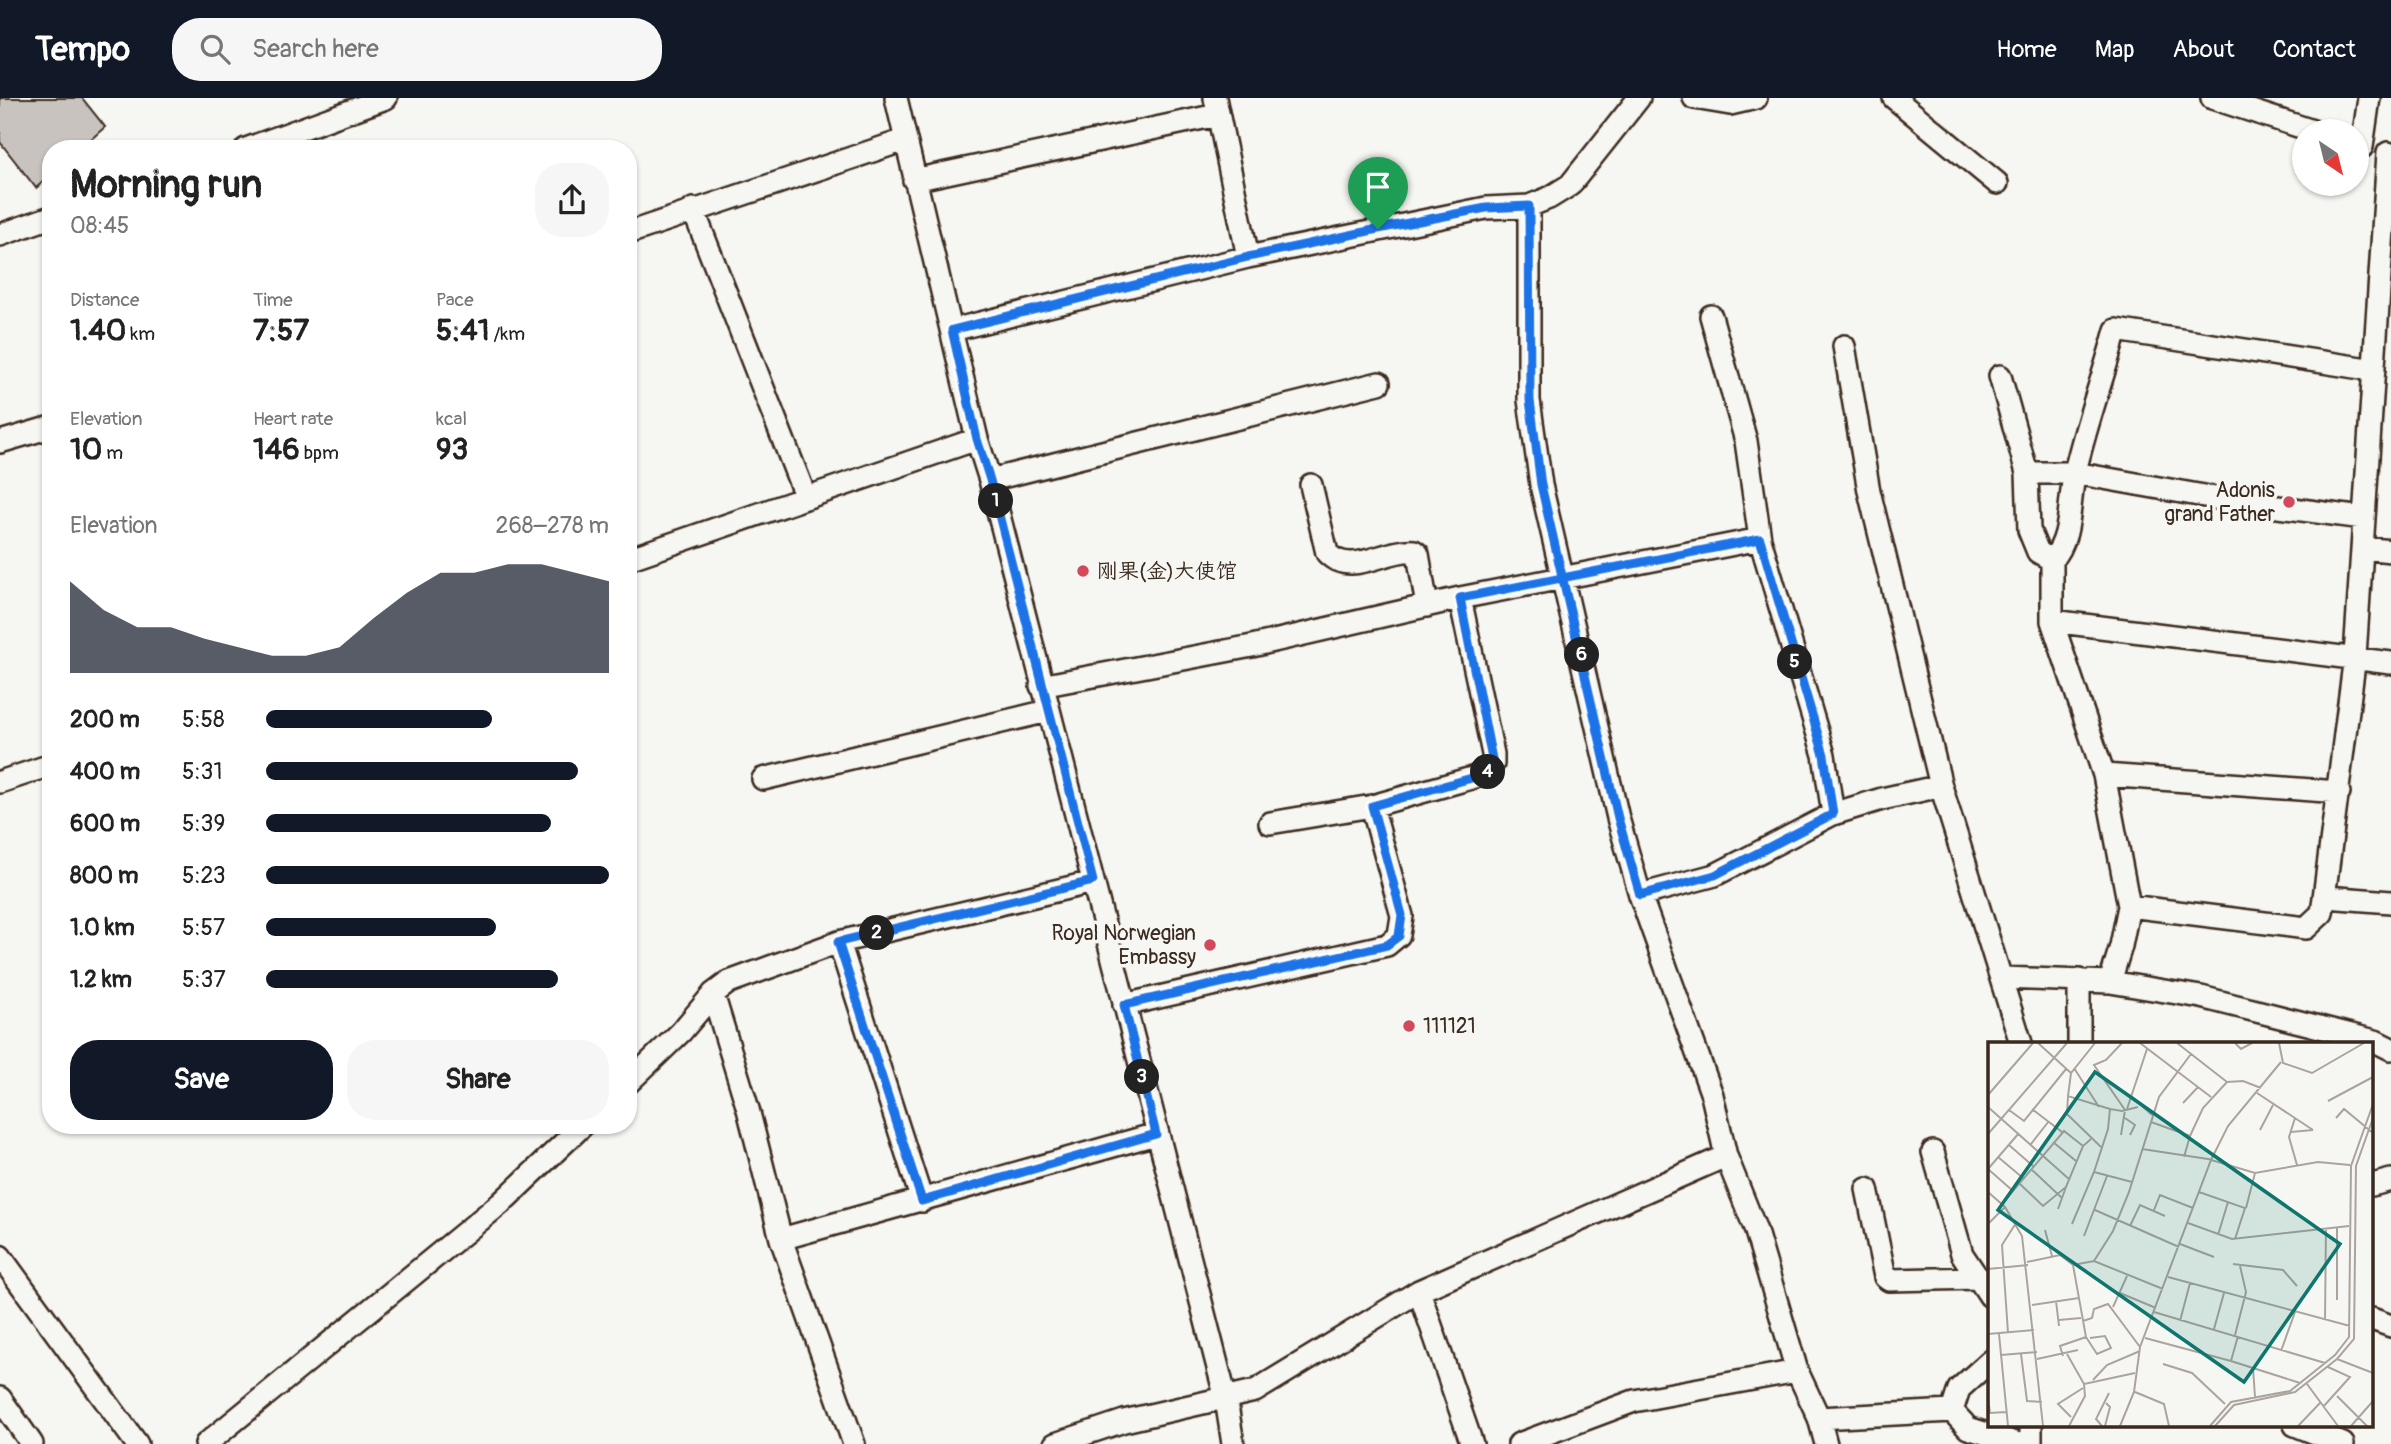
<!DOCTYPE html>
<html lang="en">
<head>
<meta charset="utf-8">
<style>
	body { margin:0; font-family:Pangolin,"LXGW WenKai TC",sans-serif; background:#f6f6f6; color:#222; height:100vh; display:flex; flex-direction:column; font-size:26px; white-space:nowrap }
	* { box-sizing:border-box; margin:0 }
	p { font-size:23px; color:#767676 }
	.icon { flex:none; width:38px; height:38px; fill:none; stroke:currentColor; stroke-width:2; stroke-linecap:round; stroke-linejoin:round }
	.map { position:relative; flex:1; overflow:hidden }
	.drawer { position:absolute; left:42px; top:42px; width:595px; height:994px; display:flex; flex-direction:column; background:#fff; border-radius:28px; box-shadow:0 2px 5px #0004 }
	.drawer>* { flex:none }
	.needle { width:46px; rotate:145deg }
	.buttons { position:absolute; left:2292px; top:21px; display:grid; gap:14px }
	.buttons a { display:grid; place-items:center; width:77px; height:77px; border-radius:50%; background:#fff; box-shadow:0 2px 5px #0004; font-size:35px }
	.pin { position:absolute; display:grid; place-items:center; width:60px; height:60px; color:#fff; margin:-72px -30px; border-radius:50% 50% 50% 0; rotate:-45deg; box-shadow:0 0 7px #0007 }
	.pin .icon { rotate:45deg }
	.km { position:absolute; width:35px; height:35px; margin:-18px; border-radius:50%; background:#222; color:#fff; font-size:19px; line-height:35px; text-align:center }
	.round { display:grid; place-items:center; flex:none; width:74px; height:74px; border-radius:28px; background:#f6f6f6 }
	.head { display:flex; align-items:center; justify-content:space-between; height:119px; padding:0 28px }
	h1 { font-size:38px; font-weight:700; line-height:52px }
	.metrics { display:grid; grid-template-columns:repeat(3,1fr); gap:10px; height:119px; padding:7px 28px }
	.metrics div { display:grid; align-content:center }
	.metrics b { font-size:30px; font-weight:700 }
	.metrics small { font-size:19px; font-weight:400 }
	.metrics p { font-size:19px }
	.chart { height:196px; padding:14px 28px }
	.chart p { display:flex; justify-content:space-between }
	.chart svg { width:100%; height:126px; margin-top:7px; fill:#111827; opacity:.7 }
	.cta { display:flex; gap:14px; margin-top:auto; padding:14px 28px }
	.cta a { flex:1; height:80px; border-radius:28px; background:#111827; color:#fff; font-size:28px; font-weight:700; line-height:80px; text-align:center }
	.cta a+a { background:#f6f6f6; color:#222 }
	ul { padding:0 28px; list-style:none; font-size:23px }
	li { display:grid; grid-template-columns:112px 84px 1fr; align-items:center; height:52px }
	li i { height:18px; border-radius:9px; background:#111827 }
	header { display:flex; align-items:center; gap:42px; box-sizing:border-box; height:98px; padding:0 35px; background:#111827; color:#fff }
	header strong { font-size:33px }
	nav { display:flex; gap:38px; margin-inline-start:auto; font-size:24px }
	.search { width:490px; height:63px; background:#f6f6f6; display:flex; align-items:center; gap:18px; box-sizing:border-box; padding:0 24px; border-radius:28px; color:#767676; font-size:26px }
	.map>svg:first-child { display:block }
</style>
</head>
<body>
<header>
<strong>Tempo</strong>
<div class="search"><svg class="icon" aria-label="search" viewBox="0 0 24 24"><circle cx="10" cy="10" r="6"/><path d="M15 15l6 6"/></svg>Search here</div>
<nav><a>Home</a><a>Map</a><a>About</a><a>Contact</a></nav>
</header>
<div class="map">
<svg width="2391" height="1346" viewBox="0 0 2391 1346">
	<rect width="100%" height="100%" fill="#f6f6f2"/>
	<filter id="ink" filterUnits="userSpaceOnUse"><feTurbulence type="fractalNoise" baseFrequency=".0143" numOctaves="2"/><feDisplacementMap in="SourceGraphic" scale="14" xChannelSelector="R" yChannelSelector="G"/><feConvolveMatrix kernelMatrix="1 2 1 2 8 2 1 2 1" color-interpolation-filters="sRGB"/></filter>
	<g filter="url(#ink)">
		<!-- building -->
		<path fill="#c8c3be" stroke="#3b2a1e" stroke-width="2" d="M0,0H82L105,29L80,51H51V77L36,90L0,44Z"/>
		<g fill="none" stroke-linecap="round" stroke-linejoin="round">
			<defs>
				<path id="minor" d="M896,0L977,341L990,382L1226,1301L1233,1346
					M1215,0L1248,159
					M1694,0L1730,6L1756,0
					M1894,0L1997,85
					M2212,0L2313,33
					M2362,49L2369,0
					M246,51L386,0
					M914,82L1217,17
					M1529,108V302L1541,387L1618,720L1640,797L1712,997L1726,1058L1755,1130L1797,1273L1819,1320L1826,1346
					M693,111L806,400
					M628,135L905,42
					M0,137L51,119
					M1711,218L1746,343L1760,441L1824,657L1833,716
					M952,232L1248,159L1486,110L1529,108L1549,100L1570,87L1639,0
					M1844,248L1869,393L1941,688L2021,945
					M2000,278L2027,375L2029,432L2038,454L2052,462
					M0,344L51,329
					M2027,375H2075L2232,403L2363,420
					M990,382L1379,285
					M1311,387L1327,455C1351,480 1386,450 1414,453L1418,456L1427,508
					M2363,450L2391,453
					M628,461L977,341
					M2052,523L2391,565
					M1041,588L1252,548L1460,500L1760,441
					M2104,677L2339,694
					M763,681L1048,613
					M0,684L51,667
					M1270,725L1372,708L1486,676L1493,666V656L1460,500
					M1640,797L1715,777L1833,716L1882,701L1941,688
					M2326,799L2391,804
					M2129,808L2306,830L2322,815L2355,558L2388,55
					M839,844L922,1103
					M2003,880L2110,884L2201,899L2375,943L2391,951
					M2079,882V945
					M2110,884L2121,848L2129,808L2104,677L2052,523V462C2073,440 2068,402 2075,374C2086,326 2103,280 2116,232L2374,272
					M713,896L748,1011L781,1141L1156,1036
					M1124,907L1387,847L1399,837L1402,818L1372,708
					M628,985L681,934L713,896L729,884L839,844L1093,784
					M1933,1054L1962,1156L1990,1198
					M2372,1087L2391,1082
					M1867,1091L1885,1179L1889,1182L1980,1180
					M781,1141L854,1346
					M0,1158L137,1346
					M1419,1193L1472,1346
					M2372,1221L2391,1228
					M0,1300L32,1346
					M1952,1313L1959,1291L1990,1263
					M1819,1320L1952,1313L1968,1330L2019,1346
					M2031,1327V1346
					M2295,1327L2343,1346
					M206,1346L501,1105L583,1027
					M1055,1346L1124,1323L1255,1293L1419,1193L1726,1058
					M1519,1346L1634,1303L1797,1273"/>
			</defs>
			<!-- minor casing -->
			<use href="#minor" stroke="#3b2a1e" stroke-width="26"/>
			<!-- minor -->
			<use href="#minor" stroke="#f6f6f2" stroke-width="21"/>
		</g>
	</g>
	<g fill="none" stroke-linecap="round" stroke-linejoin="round" filter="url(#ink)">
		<defs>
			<path id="route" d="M1378,131L1248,159L952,232L977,341L990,382L1093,783L838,844L922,1103L1156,1036L1124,907L1387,847L1399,838L1402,817L1372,708L1486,676L1493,666L1460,500L1760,441L1824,657L1833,716L1715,777L1640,797L1618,720L1541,387L1530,302L1529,108L1486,110L1378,131"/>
		</defs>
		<!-- route casing -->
		<use href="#route" stroke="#fff" stroke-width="14"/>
		<!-- route -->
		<use href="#route" stroke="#1a73e8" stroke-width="9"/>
	</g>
	<!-- markers -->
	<g fill="#d1495b" stroke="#f6f6f2" stroke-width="2.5">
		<circle cx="2289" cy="404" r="7"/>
		<circle cx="1083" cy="473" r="7"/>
		<circle cx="1210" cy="847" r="7"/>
		<circle cx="1409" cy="928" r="7"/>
	</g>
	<g text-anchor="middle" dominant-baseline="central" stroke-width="7" stroke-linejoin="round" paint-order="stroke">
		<!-- poi labels -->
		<g font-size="21" fill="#3b2a1e" stroke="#f6f6f2" text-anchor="end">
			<text x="2275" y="392">Adonis<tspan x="2275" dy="24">grand Father</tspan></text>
			<text x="1097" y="473" text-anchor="start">刚果(金)大使馆</text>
			<text x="1196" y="835">Royal Norwegian<tspan x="1196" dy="24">Embassy</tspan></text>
			<text x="1423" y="928" text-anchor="start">111121</text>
		</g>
	</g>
	<!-- overview -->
	<g transform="translate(1988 944)">
		<rect width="385" height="385" fill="#f6f6f2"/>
		<path fill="none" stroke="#aba49d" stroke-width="2" d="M50,1L83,31L107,1M152,1L223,55M189,1L239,40M247,1L253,7L264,1M291,1L295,21L324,31L376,1M86,26L111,65M269,51L325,88M0,53L45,1M80,54L83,31M144,55L164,73M340,59L385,35M195,61L210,45M0,65L82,138M44,67L74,90M122,67L134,69L150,65M139,67L159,7M21,68L36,79L78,27M137,76L147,83L142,93M307,76L301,95L309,123M348,76L356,67L385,91M163,80L202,94L196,115M272,88L285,63M303,90L325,88M0,92L79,1M133,93L137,68L106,23L118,18L134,1M202,94L215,66L239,40L255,39L273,46M65,100L88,119M43,102L61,79M21,103L45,124M154,107L220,117L267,131L330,120L362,123M10,115L35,136M0,127L31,91M0,127L25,149M43,127L74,156M106,130L144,140M32,142L55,164L78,145L95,104L103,97M0,150L17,165L34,194L55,384M211,150L257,166L247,197M14,162L76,89L95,104M258,166L267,131M70,167L78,145M107,168L191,205M166,168L172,153L205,166M200,181L244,197L361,184M0,182L17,165M84,182L106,130L120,87L122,67L80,54L79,72L113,105M142,184L152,163L177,174M57,188L64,214M230,193L240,160M96,194L119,134M192,202L226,215M106,219L125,189L141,150L171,55L203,12M39,220L72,213L85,223L98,295L72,304L75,314M245,222L295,228L309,244M85,223L106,219L175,247M0,227L40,223M180,235L362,284M132,251L168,266M349,258V186M68,259L71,284M44,263L91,256M125,265L139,234M166,270L337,321M71,278L93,276M337,278L338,186M95,279L104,276L106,267L120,262L152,305M192,279L202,241M226,287L236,251M20,291L14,203L28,181M0,292L46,288M11,292L20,384M247,293L258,250L252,224M250,294L243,319L312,341M98,295L109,312L123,306L117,294L102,296M157,296L243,319M293,309L307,270M33,312L39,359L54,360M79,312L96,342M13,313L49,310M49,317L90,308M349,317L385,331M175,322L204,331L237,362M265,326L267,355M105,338L119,323L152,309M319,342L350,384M147,350L176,362L181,384M349,354L379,384M0,356L2,371L18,370M335,365L362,335L340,325M83,375L70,362L95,346M81,384L97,354L96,342L147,331M114,384L108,377L121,351M117,384L122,365L118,361M132,384L146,350L152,305L223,118L240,84L293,20M222,384L243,360L302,349L347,313L361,295L363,124L385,62M227,384L246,363L307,350L349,317L366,297L368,124L385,76M310,384L332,361M363,384L385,359"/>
		<path fill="#0f766e" fill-opacity="0.15" stroke="#0f766e" stroke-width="3.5" d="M107,30L352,202L256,340L10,168Z"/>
		<rect width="385" height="385" fill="none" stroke="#3b2a1e" stroke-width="3.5"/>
	</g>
</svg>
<div class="buttons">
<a><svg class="needle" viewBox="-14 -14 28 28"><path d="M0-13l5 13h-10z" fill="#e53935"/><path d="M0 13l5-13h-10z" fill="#767676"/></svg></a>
</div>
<div class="pin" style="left:1378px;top:131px;background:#1e9e55"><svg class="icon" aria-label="arrive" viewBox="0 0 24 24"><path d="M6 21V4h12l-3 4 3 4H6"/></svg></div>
<b class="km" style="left:996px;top:403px">1</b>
<b class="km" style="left:877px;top:835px">2</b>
<b class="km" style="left:1142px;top:979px">3</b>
<b class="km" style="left:1488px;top:674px">4</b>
<b class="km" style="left:1795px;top:564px">5</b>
<b class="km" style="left:1582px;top:557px">6</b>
<section class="drawer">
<div class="head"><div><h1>Morning run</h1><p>08:45</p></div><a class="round"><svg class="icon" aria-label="share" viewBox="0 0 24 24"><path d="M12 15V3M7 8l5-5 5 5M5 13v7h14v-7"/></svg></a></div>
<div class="metrics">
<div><p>Distance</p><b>1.40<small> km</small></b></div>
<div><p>Time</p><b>7:57</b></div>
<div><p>Pace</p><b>5:41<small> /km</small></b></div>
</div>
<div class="metrics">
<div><p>Elevation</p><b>10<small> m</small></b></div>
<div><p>Heart rate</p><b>146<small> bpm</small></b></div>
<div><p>kcal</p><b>93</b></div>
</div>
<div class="chart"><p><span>Elevation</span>268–278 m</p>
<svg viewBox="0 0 160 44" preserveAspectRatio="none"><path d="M0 44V12L10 22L20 28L30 28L40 32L50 35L60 38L70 38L80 35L90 25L100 16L110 9L120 9L130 6L140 6L150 9L160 12V44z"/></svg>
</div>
<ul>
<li><b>200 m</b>5:58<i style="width:66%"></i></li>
<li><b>400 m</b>5:31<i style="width:91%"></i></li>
<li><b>600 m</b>5:39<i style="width:83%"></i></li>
<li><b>800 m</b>5:23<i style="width:100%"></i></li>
<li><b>1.0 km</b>5:57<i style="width:67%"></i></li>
<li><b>1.2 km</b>5:37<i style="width:85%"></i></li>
</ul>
<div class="cta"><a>Save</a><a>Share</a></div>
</section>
</div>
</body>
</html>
